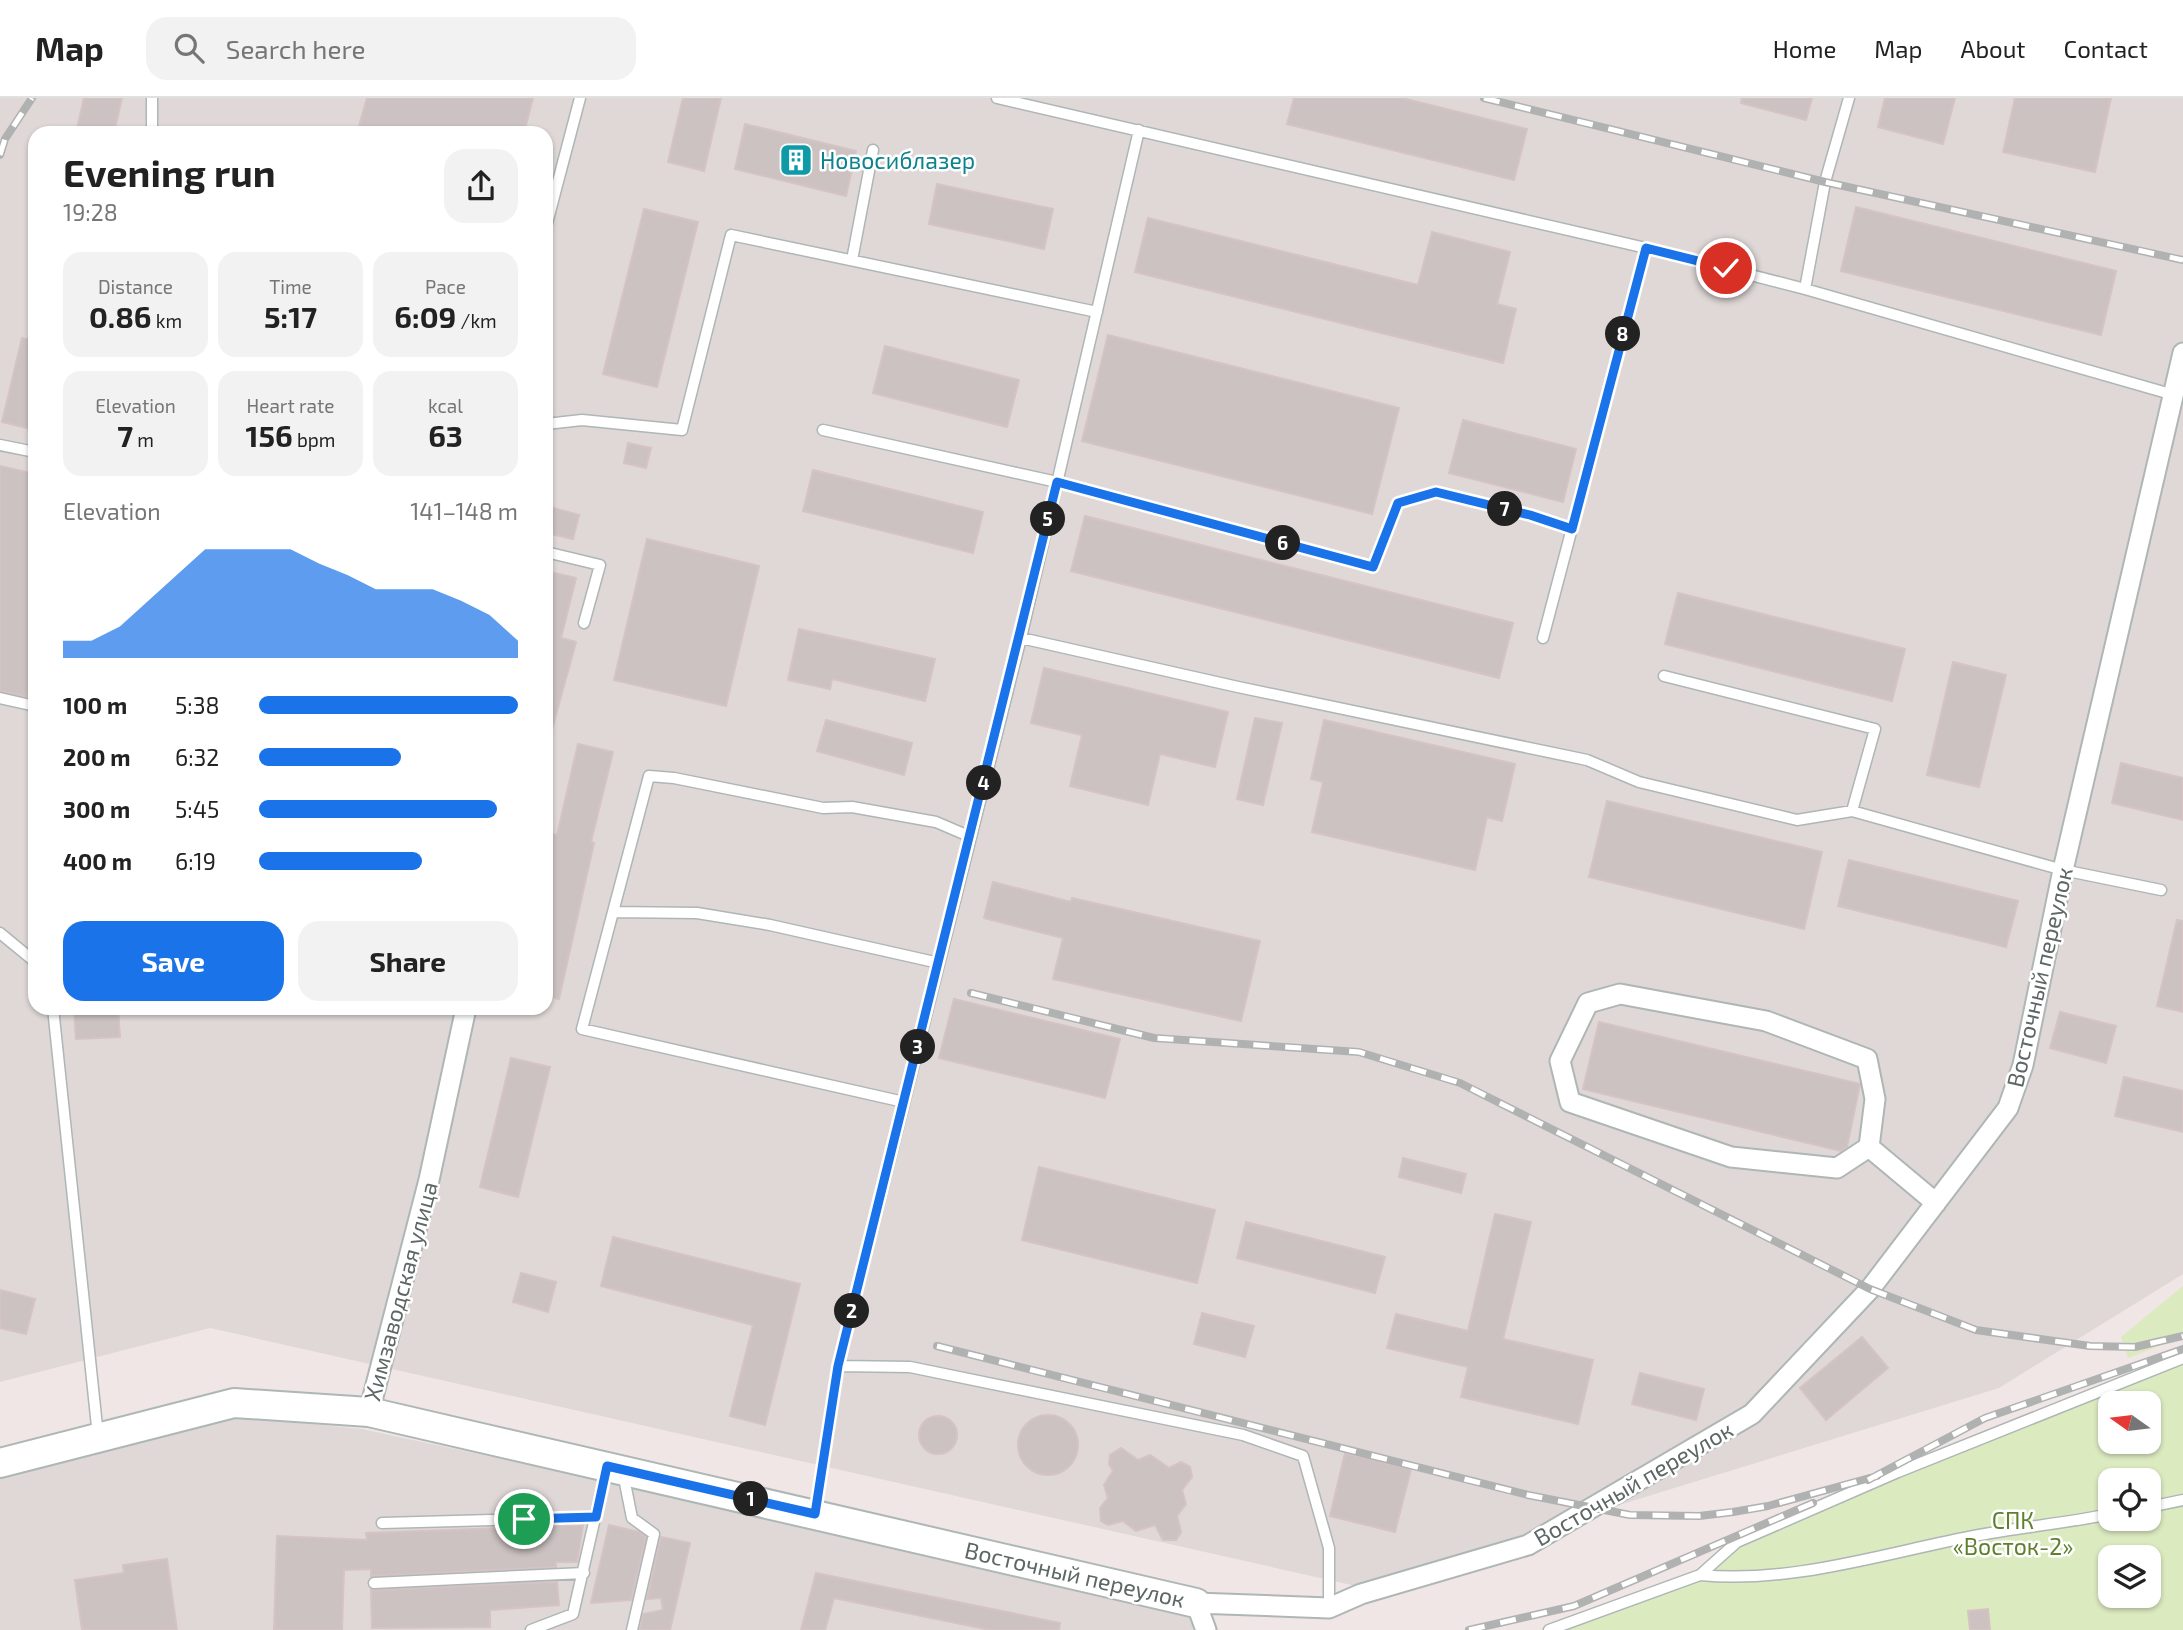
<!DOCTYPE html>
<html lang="en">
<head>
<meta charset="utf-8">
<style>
	body { margin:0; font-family:"Exo 2",sans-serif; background:#f2f2f2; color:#222; height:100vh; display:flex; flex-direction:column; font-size:26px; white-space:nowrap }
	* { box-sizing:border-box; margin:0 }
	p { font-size:23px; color:#767676 }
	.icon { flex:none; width:38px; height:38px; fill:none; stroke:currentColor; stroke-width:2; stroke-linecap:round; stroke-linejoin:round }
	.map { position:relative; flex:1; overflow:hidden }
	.sheet { position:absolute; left:28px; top:28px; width:525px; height:889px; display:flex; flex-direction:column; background:#fff; border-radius:21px; box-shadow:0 2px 5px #0004 }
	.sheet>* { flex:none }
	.needle { width:46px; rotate:284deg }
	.buttons { position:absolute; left:2098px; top:1293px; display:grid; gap:14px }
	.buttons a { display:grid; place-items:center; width:63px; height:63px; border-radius:14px; background:#fff; box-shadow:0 2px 5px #0004; font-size:35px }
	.pin { position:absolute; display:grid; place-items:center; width:60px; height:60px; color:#fff; margin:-30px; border:4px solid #fff; border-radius:50%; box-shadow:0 2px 7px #0007 }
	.km { position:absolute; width:35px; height:35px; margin:-18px; border-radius:50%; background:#222; color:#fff; font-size:19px; line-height:35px; text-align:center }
	.round { display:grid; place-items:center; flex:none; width:74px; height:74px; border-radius:21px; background:#f2f2f2 }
	.headline { display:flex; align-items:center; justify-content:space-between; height:119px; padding:0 35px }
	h1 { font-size:38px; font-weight:700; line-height:52px }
	.figures { display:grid; grid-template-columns:repeat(3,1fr); gap:10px; height:119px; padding:7px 35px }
	.figures div { display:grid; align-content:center; border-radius:18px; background:#f2f2f2; text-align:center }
	.figures b { font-size:30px; font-weight:700 }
	.figures small { font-size:19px; font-weight:400 }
	.figures p { font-size:19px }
	.chart { height:196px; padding:14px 35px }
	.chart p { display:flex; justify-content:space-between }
	.chart svg { width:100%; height:126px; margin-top:7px; fill:#1a73e8; opacity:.7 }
	.cta { display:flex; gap:14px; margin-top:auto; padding:14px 35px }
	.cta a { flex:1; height:80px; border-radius:21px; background:#1a73e8; color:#fff; font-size:28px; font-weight:700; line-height:80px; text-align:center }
	.cta a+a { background:#f2f2f2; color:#222 }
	ul { padding:0 35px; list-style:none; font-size:23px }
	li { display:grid; grid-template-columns:112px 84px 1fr; align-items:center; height:52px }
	li i { height:18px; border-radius:9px; background:#1a73e8 }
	header { display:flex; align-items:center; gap:42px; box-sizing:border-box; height:98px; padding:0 35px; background:#fff; border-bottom:2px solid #e0e0e0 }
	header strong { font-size:33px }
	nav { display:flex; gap:38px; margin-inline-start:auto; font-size:24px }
	.search { width:490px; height:63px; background:#f2f2f2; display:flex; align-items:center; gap:18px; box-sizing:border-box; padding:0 24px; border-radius:21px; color:#767676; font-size:26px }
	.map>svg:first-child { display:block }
</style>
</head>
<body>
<header>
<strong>Map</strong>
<div class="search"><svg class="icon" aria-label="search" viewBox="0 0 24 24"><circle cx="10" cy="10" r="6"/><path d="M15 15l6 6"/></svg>Search here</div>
<nav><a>Home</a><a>Map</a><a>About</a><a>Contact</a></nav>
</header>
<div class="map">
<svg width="2183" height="1532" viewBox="0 0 2183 1532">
	<rect width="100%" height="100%" fill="#f0e6e5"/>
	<!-- industrial -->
	<path fill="#dfd8d7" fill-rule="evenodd" d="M0,0H2183V1176L1999,1290L1356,1488L210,1230L0,1284ZM35,35H546V910H35Z
		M219,1317L362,1331L1211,1513L1218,1532H0V1378Z"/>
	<!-- green -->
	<path fill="#dceac0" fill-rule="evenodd" d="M2183,1188V1239L2128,1260L2121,1239Z
		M2183,1264V1532H1565L1704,1479L1718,1461L1859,1392ZM2110,1306H2149V1344H2110ZM2110,1382H2149V1421H2110ZM2110,1460H2149V1498H2110Z"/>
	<!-- building -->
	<path fill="#ccc2c2" stroke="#d6c3c3" stroke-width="2" d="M84,0H122L114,35H76Z
		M367,0H533L524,35H357Z
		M683,0H721L704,73L668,64Z
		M1294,0H1402L1527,31L1514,82L1287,26Z
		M1742,0H1812L1806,22L1741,5Z
		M1885,0H1955L1943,46L1878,29Z
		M2015,0H2111L2095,74L2003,54Z
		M745,26L856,53L846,98L735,71Z
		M937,86L1053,111L1044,151L929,126Z
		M1856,109L2116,173L2101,237L1841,173Z
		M644,111L698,124L657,289L603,276Z
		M1148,120L1418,187L1432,134L1510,154L1497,206L1516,211L1503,265L1135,174Z
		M1108,237L1399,310L1372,416L1082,343Z
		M22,240L35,243V332L2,324Z
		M885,248L1019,282L1007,329L873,295Z
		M1463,322L1576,351L1563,404L1449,375Z
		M628,345L651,350L646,370L624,365Z
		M0,368L35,376V583L31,599L0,593Z
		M813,372L983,414L973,455L803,413Z
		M546,408L579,417L573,441L546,435Z
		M1085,418L1513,525L1499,580L1071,473Z
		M647,441L759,468L726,608L614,582Z
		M546,473L576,480L561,540L576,544L551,635L546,634Z
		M1678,495L1905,551L1892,603L1665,546Z
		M799,531L935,561L925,603L832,581L830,591L788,582Z
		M1953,564L2006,577L1979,689L1927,677Z
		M1044,570L1228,614L1215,669L1160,656L1148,707L1070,688L1082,637L1031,625Z
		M1255,620L1282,625L1263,707L1237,701Z
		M826,622L912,645L904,677L817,653Z
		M1324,622L1515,666L1502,723L1487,719L1475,772L1312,734L1323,684L1311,681Z
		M578,646L613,654L591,744L594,745L559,901L546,898V765L552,736L557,737Z
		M2121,665L2183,680V722L2112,705Z
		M1607,703L1822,754L1804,831L1589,779Z
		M1849,762L2018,803L2006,849L1838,808Z
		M993,784L1071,804L1072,800L1260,843L1241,923L1053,881L1063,840L984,820Z
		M2177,822L2183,823V914L2157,908Z
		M954,901L1120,941L1105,1000L939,960Z
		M74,910H118L120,939L76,941Z
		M2060,914L2116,928L2106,965L2050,950Z
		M1599,924L1860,986L1847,1049L1841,1053L1583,991Z
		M511,960L550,969L518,1099L480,1089Z
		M2124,979L2183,993V1034L2115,1018Z
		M1403,1060L1466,1076L1461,1095L1399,1079Z
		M1039,1069L1215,1112L1197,1185L1022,1142Z
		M1495,1116L1531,1124L1503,1241L1593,1262L1578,1326L1461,1299L1468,1269L1387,1250L1396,1216L1468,1233Z
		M1246,1124L1385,1159L1375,1195L1237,1160Z
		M613,1139L800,1186L765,1327L730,1318L753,1227L601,1188Z
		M521,1175L556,1184L548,1214L513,1204Z
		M0,1192L35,1201L26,1236L0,1230Z
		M1202,1215L1254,1228L1245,1259L1194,1246Z
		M1862,1239L1888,1270L1826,1322L1800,1290Z
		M1640,1275L1704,1291L1696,1322L1632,1306Z
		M1018 1347a30 30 0 1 1 60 0a30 30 0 1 1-60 0Z
		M919 1337a19 19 0 1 1 38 0a19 19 0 1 1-38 0Z
		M1121,1350L1138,1362L1150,1357L1169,1370L1181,1364L1190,1369L1192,1379L1182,1392L1186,1406L1177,1418L1181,1434L1176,1442H1163L1155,1427L1136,1433L1123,1423L1108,1427L1101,1423L1100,1410L1108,1400L1104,1387L1113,1373L1109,1366L1110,1357Z
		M1345,1355L1411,1371L1395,1434L1330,1418Z
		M583,1427L577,1464H556V1469L371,1478V1471L344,1472L342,1532H274L277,1438L367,1442L366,1435Z
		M609,1427L639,1434L646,1439L631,1502L591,1505Z
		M661,1439L690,1445L670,1532H640L643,1516L663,1512L661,1500L647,1501Z
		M167,1461L177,1532H82L75,1482L124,1475L123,1467Z
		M816,1475L1060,1525L1059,1532H990L834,1500L825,1532H801Z
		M557,1484L559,1507L490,1512V1529L372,1530L371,1492Z
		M1988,1511L1990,1532H1970L1968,1513Z"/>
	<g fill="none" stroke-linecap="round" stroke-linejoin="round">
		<defs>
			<path id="lane" d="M997,0L1646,150L1805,191L2174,297
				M152,35V0
				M546,129L580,0
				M852,162L873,52
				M1805,191L1825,84L1849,0
				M546,326L582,322L682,332L731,137L1097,214
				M823,332L1057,384L1373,469L1398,405L1435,394L1530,417L1572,431
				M0,347L35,354
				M546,454L600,467L584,525
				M1021,540L1238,589L1587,662L1639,684L1797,722L1852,713L2063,772L2161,792
				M1543,540L1646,150
				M1664,578L1875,631L1852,713
				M0,600L35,608
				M613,814L697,815L770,827L939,865
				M0,835L34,863
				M53,910L98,1338
				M904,1004L582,931L649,678L674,680L823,710L852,709L936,724L971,739
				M838,1268L910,1269L1243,1337L1303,1358L1329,1450V1510
				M623,1375L632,1420L654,1436L632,1532
				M2149,1409L2183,1402
				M815,1416L838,1268L1021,540L1139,32
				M2110,1416C2067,1425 2022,1429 1979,1437C1887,1454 1794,1486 1700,1477L1737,1444L1898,1374L2183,1260
				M382,1425L596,1419
				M374,1485L584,1475
				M531,1532L573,1516L606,1372
				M1549,1532L1700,1477"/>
			<path id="street" d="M1869,1049L1875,1001L1867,961L1766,923L1620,896L1588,905L1560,963L1570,1004L1731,1059L1837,1070L1869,1049L1936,1105
				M369,1314L429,1082L466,910
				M1206,1532L1196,1505L1329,1510L1361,1496L1528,1447L1752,1316L1870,1191L2008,1010L2023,967L2063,772L2183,255"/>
			<path id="secondary" d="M0,1365L234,1305L369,1314L1196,1505"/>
		</defs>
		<!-- lane casing -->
		<use href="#lane" stroke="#aeb6b6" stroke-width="13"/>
		<!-- street casing -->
		<use href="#street" stroke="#aeb6b6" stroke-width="23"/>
		<!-- secondary casing -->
		<use href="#secondary" stroke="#adb7b6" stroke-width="32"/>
		<!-- lane -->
		<use href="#lane" stroke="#fff" stroke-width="10"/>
		<!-- street -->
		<use href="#street" stroke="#fff" stroke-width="19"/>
		<!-- secondary -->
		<use href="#secondary" stroke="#fff" stroke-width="28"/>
		<defs>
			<path id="rail" d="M1484,0L1825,84L2183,162
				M0,57L5,41L32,0
				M971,895L1154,940L1359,954L1460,985L1870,1191L1976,1232L2090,1248L2135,1249L2183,1238
				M937,1248L1528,1397L1630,1417L1699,1418L1733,1414L1768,1408L1877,1378
				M1868,1382L1985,1320L2183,1251
				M1469,1532L1574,1508L1813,1405"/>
		</defs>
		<!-- rail casing -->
		<use href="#rail" stroke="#b0b2b2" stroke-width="8"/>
		<!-- rail -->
		<use href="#rail" stroke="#fff" stroke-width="5" stroke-dasharray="16" stroke-linecap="butt"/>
	</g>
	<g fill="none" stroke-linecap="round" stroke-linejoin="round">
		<defs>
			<path id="route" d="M524,1421L596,1419L607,1368L815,1416L838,1268L1057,384L1373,469L1398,405L1436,394L1530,417L1572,431L1646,150L1726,170"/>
		</defs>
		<!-- route casing -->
		<use href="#route" stroke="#fff" stroke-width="14"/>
		<!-- route -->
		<use href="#route" stroke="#1a73e8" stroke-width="9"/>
	</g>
	<!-- icons -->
	<defs>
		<symbol id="building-square" viewBox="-11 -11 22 22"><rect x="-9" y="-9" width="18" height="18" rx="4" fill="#0f9aa8" stroke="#fff"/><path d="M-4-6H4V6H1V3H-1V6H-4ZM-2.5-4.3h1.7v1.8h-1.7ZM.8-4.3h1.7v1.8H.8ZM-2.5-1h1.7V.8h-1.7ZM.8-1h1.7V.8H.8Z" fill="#fff"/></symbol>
	</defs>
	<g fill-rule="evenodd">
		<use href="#building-square" x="777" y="43" width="38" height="38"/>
	</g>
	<g text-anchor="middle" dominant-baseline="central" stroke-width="5" stroke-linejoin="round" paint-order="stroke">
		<!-- culture labels -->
		<g font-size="23" fill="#0d838f" stroke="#fff" text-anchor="start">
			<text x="820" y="62">Новосиблазер</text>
		</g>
		<!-- street labels -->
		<g font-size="23" fill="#5d6766" stroke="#fff">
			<text transform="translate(2039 879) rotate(-77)">Восточный переулок</text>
			<text transform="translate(400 1193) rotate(-75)">Химзаводская улица</text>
			<text transform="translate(1633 1385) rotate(-30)">Восточный переулок</text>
			<text transform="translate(1075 1476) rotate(13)">Восточный переулок</text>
		</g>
		<!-- park labels -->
		<g font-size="23" fill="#5f7f2c" stroke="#fff">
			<text x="2013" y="1422">СПК<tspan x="2013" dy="26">«Восток-2»</tspan></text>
		</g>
	</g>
</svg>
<div class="buttons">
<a><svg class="needle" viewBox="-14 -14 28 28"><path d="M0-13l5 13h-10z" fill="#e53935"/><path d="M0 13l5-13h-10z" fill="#767676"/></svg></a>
<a><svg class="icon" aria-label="locate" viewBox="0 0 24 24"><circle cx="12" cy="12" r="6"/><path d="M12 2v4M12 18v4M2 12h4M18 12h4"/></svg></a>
<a><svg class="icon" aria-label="layers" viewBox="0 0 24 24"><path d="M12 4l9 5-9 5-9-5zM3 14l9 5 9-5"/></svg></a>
</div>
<div class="pin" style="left:524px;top:1421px;background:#1e9e55"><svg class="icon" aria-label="arrive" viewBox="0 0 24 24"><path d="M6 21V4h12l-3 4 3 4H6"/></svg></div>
<div class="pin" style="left:1726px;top:170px;background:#d93025"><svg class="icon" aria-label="check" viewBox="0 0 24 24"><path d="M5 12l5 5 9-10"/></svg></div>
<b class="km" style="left:751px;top:1401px">1</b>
<b class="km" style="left:852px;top:1213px">2</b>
<b class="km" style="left:918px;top:949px">3</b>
<b class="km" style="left:984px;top:685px">4</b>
<b class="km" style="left:1048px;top:421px">5</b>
<b class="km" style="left:1283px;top:445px">6</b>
<b class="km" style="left:1505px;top:411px">7</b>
<b class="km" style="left:1623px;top:236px">8</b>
<section class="sheet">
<div class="headline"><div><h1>Evening run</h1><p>19:28</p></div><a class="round"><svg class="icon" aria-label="share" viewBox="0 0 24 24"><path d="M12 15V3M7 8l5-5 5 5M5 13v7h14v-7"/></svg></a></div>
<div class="figures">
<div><p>Distance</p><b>0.86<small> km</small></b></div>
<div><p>Time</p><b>5:17</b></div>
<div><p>Pace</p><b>6:09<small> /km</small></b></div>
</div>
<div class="figures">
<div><p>Elevation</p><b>7<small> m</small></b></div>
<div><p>Heart rate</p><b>156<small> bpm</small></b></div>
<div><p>kcal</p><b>63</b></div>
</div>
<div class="chart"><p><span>Elevation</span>141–148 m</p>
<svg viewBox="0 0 160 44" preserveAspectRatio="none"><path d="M0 44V38L10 38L20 33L30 24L40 15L50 6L60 6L70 6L80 6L90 11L100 15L110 20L120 20L130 20L140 24L150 29L160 38V44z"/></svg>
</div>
<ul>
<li><b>100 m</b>5:38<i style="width:100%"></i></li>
<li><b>200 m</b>6:32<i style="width:55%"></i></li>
<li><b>300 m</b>5:45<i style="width:92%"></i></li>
<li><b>400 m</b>6:19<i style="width:63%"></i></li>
</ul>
<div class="cta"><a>Save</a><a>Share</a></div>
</section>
</div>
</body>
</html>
